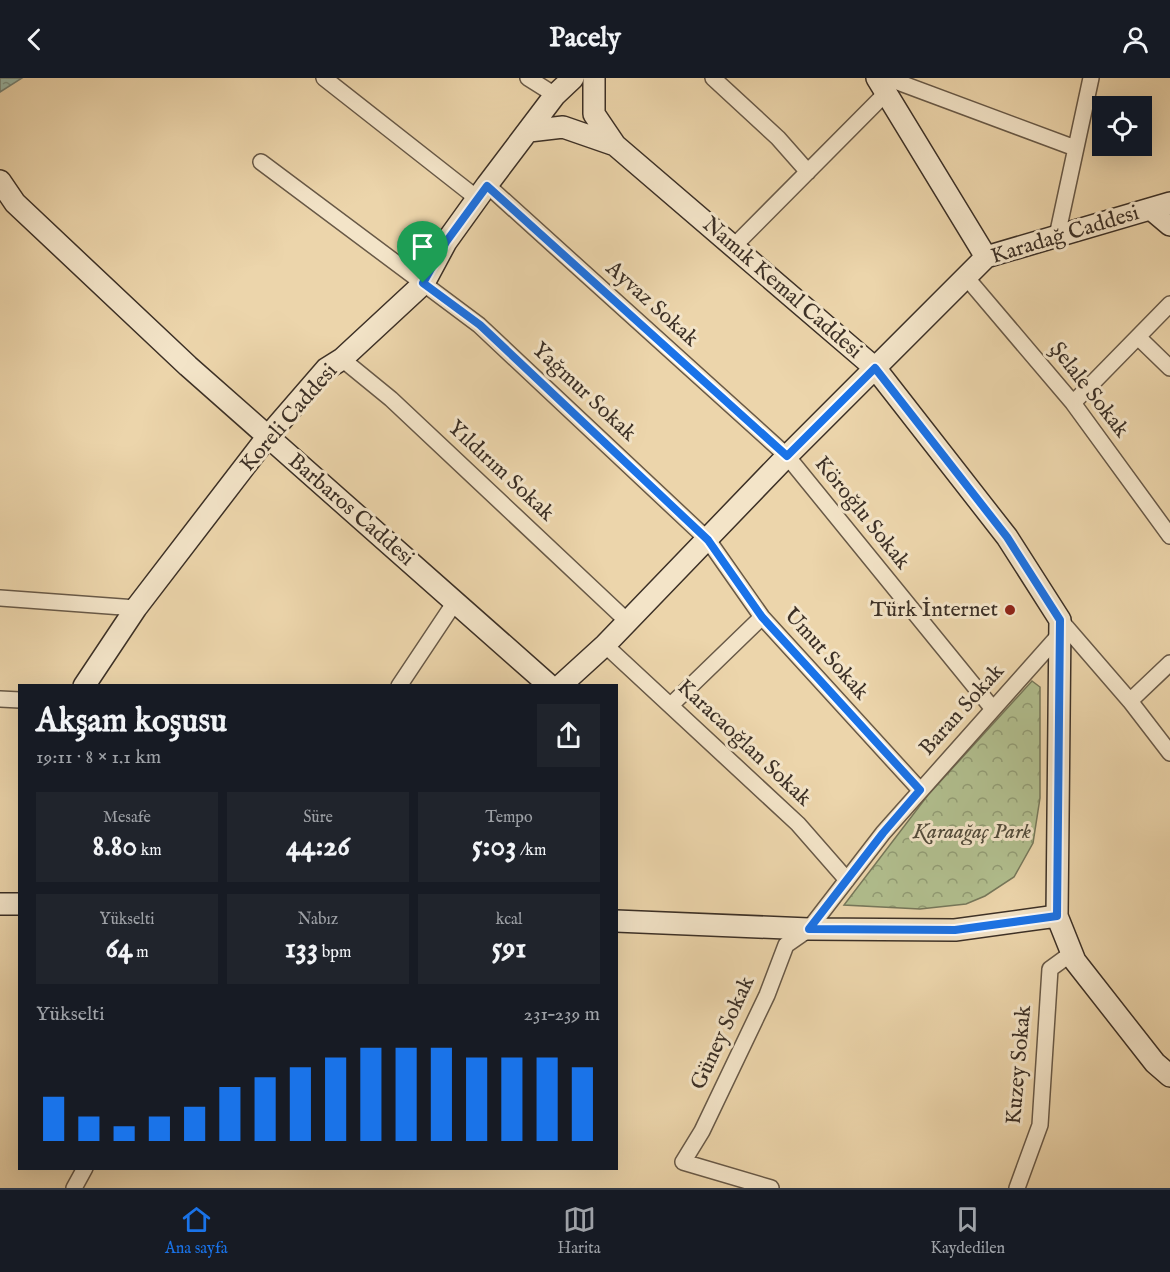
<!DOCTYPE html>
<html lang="tr">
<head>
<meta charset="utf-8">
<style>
	body { margin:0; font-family:"IM FELL English",serif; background:#20242c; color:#f1f3f6; height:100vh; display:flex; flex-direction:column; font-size:22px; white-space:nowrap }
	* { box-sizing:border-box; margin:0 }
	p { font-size:20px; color:#9ea1a6 }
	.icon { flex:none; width:33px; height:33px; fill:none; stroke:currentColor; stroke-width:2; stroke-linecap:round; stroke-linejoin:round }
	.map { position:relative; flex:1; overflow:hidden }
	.side { position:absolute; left:18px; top:606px; width:600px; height:486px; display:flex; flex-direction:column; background:#171b24; border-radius:0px; box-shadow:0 6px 24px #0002 }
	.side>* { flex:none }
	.tools { position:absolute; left:1092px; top:18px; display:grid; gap:12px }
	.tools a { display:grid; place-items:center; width:60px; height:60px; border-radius:0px; background:#171b24; box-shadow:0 6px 24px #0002; font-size:30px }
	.pin { position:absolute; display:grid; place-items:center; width:51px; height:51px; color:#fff; margin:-62px -26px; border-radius:50% 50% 50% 0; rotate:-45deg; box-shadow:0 0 6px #0007 }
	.pin .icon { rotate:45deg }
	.round { display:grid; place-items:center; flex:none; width:63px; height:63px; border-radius:0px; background:#20242c }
	.overview { display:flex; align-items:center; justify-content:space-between; height:102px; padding:0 18px }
	h1 { font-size:33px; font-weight:700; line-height:45px }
	.metrics { display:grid; grid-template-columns:repeat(3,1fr); gap:9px; height:102px; padding:6px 18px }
	.metrics div { display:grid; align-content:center; border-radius:0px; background:#20242c; text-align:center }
	.metrics b { font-size:30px; font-weight:700 }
	.metrics small { font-size:16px; font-weight:400 }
	.metrics p { font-size:16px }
	.chart { height:168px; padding:12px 18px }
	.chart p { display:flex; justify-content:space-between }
	.chart svg { width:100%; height:108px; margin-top:6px; stroke:#1a73e8; stroke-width:6 }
	header { display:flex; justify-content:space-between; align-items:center; height:78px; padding:0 18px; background:#171b24; font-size:27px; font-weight:700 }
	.menu { display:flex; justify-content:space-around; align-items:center; height:84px; border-top:2px solid #363941; background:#171b24; font-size:16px; color:#9ea1a6 }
	.menu a { display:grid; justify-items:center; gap:3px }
	.menu .active { color:#1a73e8 }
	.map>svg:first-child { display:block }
</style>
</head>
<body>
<header><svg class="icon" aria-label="back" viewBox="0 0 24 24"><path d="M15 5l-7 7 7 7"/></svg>Pacely<svg class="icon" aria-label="person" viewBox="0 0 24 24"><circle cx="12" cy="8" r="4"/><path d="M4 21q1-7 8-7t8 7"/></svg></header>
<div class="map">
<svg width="1170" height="1110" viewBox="0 0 1170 1110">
	<defs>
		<pattern id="park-crowns" width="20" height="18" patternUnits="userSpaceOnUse" patternTransform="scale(1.5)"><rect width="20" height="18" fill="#b1be8e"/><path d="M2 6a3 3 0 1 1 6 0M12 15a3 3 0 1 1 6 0" fill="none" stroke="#919b74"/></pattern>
		<pattern id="water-ripples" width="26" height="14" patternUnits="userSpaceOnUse" patternTransform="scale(1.5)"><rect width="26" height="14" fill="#99b9a9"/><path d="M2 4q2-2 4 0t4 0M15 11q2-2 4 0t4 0" fill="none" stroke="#7e9789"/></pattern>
	</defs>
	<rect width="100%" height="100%" fill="#ecd5ab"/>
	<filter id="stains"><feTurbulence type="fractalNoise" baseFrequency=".00333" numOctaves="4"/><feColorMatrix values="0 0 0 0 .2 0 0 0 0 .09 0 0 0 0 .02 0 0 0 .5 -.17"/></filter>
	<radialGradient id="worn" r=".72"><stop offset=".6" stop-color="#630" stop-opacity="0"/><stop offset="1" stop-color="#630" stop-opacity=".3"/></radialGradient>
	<!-- park -->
	<path fill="url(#park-crowns)" stroke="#76775a" stroke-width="1.5" d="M1032,603L1040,609V720L1033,765L1014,799L985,818L966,826L920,831L844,827L928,717Z"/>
	<!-- water -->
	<path fill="url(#water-ripples)" stroke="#748275" stroke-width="1.5" d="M0,0H22L0,14Z"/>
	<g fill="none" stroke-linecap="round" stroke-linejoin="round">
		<defs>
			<path id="street" d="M324,0L478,121
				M528,0L555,17
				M713,0L778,60L808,94
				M887,0L1075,70
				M261,84L479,247L708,462L762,539L920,712
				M487,107L787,378L993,631
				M1057,158L1091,0
				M734,168L886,15
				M966,199L1073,325L1170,458
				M1138,259L1170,290
				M342,281L391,321L626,542
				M1073,325L1170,226
				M0,520L136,530
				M1060,542L1130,623L1170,675
				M605,567L798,746L847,802
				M399,608L455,524
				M0,621L20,622
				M1130,623L1170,585
				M671,627L762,539
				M74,1110L85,1090
				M771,1110L683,1084L702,1053L767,917L786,867L809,851L883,755L1060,556
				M1017,1110L1040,1047L1050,891L1072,875"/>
			<path id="secondary" d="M594,0V36L615,67L875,290L1007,459L1060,542L1057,838L1075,883L1155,985L1170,998
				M877,0L986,179
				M529,53L563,49L615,67
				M0,103L15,125L188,288L550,608
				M1151,131L1170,147
				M84,608L136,530L268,358L326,291L342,281L424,205L446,164L487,107L555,17L573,0
				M560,608L605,567L787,378L986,179L1170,125
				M0,826H20
				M616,843L809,851L955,852L1057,838"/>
		</defs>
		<!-- street casing -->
		<use href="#street" stroke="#685947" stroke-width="18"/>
		<!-- secondary casing -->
		<use href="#secondary" stroke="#3c3026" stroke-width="24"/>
		<!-- street -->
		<use href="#street" stroke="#f3e4c8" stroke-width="15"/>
		<!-- secondary -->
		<use href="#secondary" stroke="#f3e4c8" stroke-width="21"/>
	</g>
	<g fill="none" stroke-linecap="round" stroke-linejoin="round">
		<defs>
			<path id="route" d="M487,108L787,378L875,290L1007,459L1060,542L1057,838L955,852L809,851L883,755L920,712L762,539L708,462L480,247L423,205L446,164Z"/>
		</defs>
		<!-- route casing -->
		<use href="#route" stroke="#fff" stroke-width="12"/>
		<!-- route -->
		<use href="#route" stroke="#1a73e8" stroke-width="8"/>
	</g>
	<!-- markers -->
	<circle fill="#8f2418" stroke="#f3e4c8" stroke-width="2" cx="1010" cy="532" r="6"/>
	<g text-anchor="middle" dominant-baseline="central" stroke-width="6" stroke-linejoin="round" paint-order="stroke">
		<!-- street labels -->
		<g font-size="22" fill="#3c3026" stroke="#f3e4c8">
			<text transform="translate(1065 157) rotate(-17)">Karadağ Caddesi</text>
			<text transform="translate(782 210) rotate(41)">Namık Kemal Caddesi</text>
			<text transform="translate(652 226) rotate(42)">Ayvaz Sokak</text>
			<text transform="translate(1089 312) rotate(52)">Şelale Sokak</text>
			<text transform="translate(584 314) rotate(43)">Yağmur Sokak</text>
			<text transform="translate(289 340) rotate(-49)">Koreli Caddesi</text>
			<text transform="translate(501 393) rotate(43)">Yıldırım Sokak</text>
			<text transform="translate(351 432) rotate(41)">Barbaros Caddesi</text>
			<text transform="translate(862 435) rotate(51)">Köroğlu Sokak</text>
			<text transform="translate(826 576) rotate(48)">Umut Sokak</text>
			<text transform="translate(962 632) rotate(-48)">Baran Sokak</text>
			<text transform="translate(744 665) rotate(43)">Karacaoğlan Sokak</text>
			<text transform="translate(723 955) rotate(-65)">Güney Sokak</text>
			<text transform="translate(1019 987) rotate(-85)">Kuzey Sokak</text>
		</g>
		<!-- poi labels -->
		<g font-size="22" fill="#3c3026" stroke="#f3e4c8" text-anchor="end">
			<text x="998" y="532">Türk İnternet</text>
		</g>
		<!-- park labels -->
		<g font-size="22" font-style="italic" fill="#534c3b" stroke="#f3e4c8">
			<text x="972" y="754">Karaağaç Park</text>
		</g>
	</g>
	<rect width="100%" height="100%" filter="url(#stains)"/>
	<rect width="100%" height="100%" fill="url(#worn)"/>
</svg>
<div class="tools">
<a><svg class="icon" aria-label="locate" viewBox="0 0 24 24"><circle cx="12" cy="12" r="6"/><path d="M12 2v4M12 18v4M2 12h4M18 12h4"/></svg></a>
</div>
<div class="pin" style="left:423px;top:205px;background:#1e9e55"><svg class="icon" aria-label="arrive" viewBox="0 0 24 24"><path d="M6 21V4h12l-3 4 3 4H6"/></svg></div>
<section class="side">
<div class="overview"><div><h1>Akşam koşusu</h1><p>19:11 · 8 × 1.1 km</p></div><a class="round"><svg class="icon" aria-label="share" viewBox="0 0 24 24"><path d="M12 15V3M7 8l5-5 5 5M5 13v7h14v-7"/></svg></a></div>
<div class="metrics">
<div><p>Mesafe</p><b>8.80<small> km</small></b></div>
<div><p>Süre</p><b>44:26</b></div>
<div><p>Tempo</p><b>5:03<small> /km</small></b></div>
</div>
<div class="metrics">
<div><p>Yükselti</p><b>64<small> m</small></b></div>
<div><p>Nabız</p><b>133<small> bpm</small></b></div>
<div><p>kcal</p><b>591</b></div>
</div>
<div class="chart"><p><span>Yükselti</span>231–239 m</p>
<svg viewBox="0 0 160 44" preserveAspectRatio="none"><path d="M5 44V26M15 44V34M25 44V38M35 44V34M45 44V30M55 44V22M65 44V18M75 44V14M85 44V10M95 44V6M105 44V6M115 44V6M125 44V10M135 44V10M145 44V10M155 44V14"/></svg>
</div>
</section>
</div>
<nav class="menu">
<a class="active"><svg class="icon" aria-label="home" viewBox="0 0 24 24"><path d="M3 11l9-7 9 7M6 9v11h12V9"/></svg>Ana sayfa</a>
<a><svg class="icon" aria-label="map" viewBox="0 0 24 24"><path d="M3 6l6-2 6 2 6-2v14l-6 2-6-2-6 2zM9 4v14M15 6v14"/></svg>Harita</a>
<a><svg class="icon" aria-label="saved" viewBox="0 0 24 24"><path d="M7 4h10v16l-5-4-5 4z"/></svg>Kaydedilen</a>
</nav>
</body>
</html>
